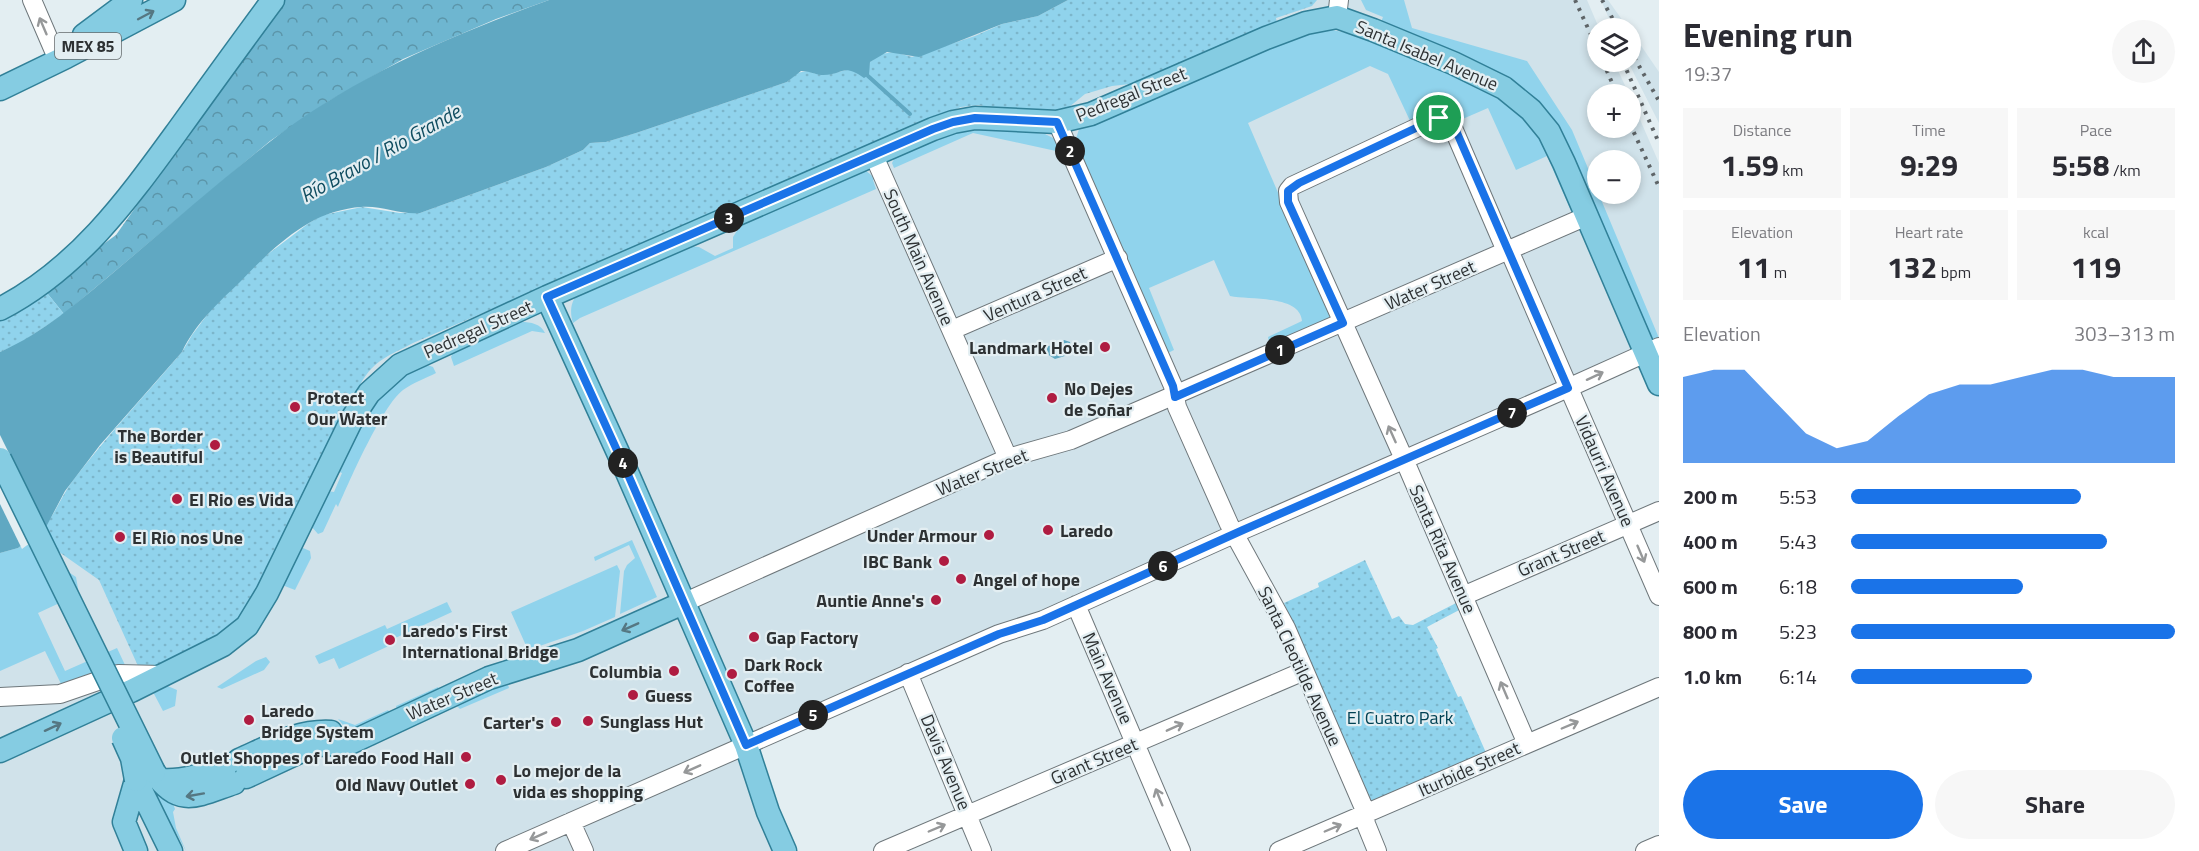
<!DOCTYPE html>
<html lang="en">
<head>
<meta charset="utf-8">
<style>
	body { margin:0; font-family:"Titillium Web",sans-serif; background:#f7f7f7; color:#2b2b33; height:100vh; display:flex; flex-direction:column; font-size:22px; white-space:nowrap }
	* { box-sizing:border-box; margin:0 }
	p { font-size:20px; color:#7c7c81 }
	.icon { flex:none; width:33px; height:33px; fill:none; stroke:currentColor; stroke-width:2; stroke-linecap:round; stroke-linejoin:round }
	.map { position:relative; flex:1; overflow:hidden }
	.sheet { display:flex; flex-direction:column; background:#fff; width:540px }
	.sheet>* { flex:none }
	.buttons { position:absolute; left:1587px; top:18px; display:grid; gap:12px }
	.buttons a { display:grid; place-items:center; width:54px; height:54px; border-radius:50%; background:#fff; box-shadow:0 3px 9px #0003; font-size:30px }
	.pin { position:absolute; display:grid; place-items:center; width:51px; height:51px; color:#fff; margin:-26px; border:3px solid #fff; border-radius:50%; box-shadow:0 2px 6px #0007 }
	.km { position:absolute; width:30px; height:30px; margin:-15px; border-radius:50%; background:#222; color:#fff; font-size:16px; line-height:30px; text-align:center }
	.round { display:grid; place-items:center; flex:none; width:63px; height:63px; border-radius:32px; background:#f7f7f7 }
	.headline { display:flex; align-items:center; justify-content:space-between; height:102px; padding:0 24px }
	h1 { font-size:33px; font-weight:700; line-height:45px }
	.stats { display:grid; grid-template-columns:repeat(3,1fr); gap:9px; height:102px; padding:6px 24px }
	.stats div { display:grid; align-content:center; border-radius:0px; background:#f7f7f7; text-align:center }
	.stats b { font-size:30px; font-weight:700 }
	.stats small { font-size:16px; font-weight:400 }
	.stats p { font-size:16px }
	.chart { height:168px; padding:12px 24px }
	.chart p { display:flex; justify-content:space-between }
	.chart svg { width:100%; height:108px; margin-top:6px; fill:#1a73e8; opacity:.7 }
	.cta { display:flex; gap:12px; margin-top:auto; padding:12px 24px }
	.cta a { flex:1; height:69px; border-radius:36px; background:#1a73e8; color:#fff; font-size:24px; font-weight:700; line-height:69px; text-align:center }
	.cta a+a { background:#f7f7f7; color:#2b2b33 }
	ul { padding:0 24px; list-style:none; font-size:20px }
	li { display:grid; grid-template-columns:96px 72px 1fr; align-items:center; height:45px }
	li i { height:15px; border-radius:8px; background:#1a73e8 }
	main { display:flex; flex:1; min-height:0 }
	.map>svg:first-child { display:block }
</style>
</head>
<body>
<main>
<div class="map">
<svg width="1659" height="851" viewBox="0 0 1659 851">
	<defs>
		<pattern id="forest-crowns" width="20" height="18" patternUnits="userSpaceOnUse" patternTransform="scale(1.5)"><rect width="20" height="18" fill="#6eb6d0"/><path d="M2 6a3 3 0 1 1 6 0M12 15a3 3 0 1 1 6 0" fill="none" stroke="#5b95a9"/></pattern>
		<pattern id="park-dots" width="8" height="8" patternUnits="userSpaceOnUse" patternTransform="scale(1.5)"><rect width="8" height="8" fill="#90d3ec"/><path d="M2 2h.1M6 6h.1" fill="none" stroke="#7cb6cb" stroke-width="1.8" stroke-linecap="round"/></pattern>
	</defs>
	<rect width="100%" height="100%" fill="#e3eef2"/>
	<!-- built -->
	<path fill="#d0e2ea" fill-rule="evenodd" d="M1068,0H1587L1599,28H1598V62H1614L1629,94H1598V128H1630L1631,99L1659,163V347L746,745L785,851H0V553L18,548L46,527L239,282L606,142L741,96L787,82L1030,19ZM1598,160H1630V194H1598Z
		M1601,0H1608L1628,28H1613Z
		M1631,31L1659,72V123L1628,62H1630Z"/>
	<!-- green -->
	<path fill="#90d3ec" d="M1361,0H1404L1412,28L1527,61L1572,130L1659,338L1651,342L1554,125L1381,22L1383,17L1366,10Z
		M1328,29L1347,33C1405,55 1507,84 1540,140C1554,162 1563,187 1574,210L1571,211L1547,156L1516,170L1488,108L1458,121L1412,125L1388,74L1370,66L1248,123L1332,318L1270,348L1268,337L1302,321C1300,295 1250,300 1230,296L1214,260L1149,288L1174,350L1166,354L1075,142L1079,129L1275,40Z
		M1007,129L1045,134L1055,139L1065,155L1061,157L1056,151L973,133L894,168L892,163L897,153L956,130Z
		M865,170L876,179L873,180L876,189L580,318L573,323C570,314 570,303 577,295L690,246L699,247L715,256L733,248V237L742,223Z
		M521,322C531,322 541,324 545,333L532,331L454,366L451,357L453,352Z
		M425,364L433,367L436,373C426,378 413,383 403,390C382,406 350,480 338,507L336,504L323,532L318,534L311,526L327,491L334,492L342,473L336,471L374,401L402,375Z
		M632,540L657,597L620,614L624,571L627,565L635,558L629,545L595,561L594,557Z
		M25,543L76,577L79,594L38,613L65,671L117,648L125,665L63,688L45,651L0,671V553L18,548Z
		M303,548L310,551L311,558L295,590L282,585L301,549Z
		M617,565L620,571L615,617L583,631L528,650L511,612Z
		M447,602L452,612L391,640L393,644L339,669L334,658L319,664L315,656L385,625L387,629Z
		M266,657L270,662L264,670L222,689L217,687L256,661Z
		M507,680L509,688L460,709L454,703Z
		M163,684L177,690L175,706L163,711L153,692Z
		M438,687L440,691L359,728L343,725L338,719L355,725L388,710L390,713L397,709L396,706Z
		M153,790L173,804L175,809L173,812L176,828L186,851L176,833L170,829Z"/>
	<!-- forest -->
	<path fill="url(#forest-crowns)" d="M282,0H549L496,19L403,59L329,101L270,141L64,314L43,288L116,235Z"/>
	<!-- park -->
	<path fill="url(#park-dots)" d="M1068,0H1317L1312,6L1276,18L1277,23L1139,83L1112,86L1085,94L1063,112L1030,114L978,105L961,107L413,343C389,356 375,359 361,383L269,572L236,626L157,667L138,666L99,580L35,535C53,522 60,497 74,479C108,435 146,394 182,352L192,335L213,307L260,260L309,223L323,215L362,207L400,213H420L546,167L583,150L590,143L606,142L636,133L787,82L797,73L807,71L817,74H831L850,69L867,77L870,62L881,54L894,52L912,57L975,36L1002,24L1038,16Z
		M43,288L64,314L19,344L0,352V316Z
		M1365,560L1392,619L1399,616L1405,624L1413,625L1460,601L1463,608L1427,627L1438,648L1436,649L1458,697L1461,696L1487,755L1375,803L1370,801L1284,603L1319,587L1318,583Z"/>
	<!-- water -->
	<path fill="#60a8c2" d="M549,0H1068L1038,16L1002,24L919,57L887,52L870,62L869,75L864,78C842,62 843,76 821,75C814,74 809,71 801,71L787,82L636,133L606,142L590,143L583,150L546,167L420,213C400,215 381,205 361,207C344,208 324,214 309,223C283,238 261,260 240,282C218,303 195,324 182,352L100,445L65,491L46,527L18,548L0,553V352C43,333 78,302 114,272C165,229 215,185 267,144C350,78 450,36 549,0Z
		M1064,340L1070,342L1071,346L1068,355L1055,359L1047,354V346L1058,345Z"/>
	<!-- pier -->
	<path fill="#e3eef2" d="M0,435L47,530L22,549L0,504Z"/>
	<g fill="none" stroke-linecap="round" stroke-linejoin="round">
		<!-- stream -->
		<path stroke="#60a8c2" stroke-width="4" d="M868,76L910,114"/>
		<defs>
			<path id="minor" d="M32,0L54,51L66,57
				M1337,17L1339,0
				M1057,122L1173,386L1177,407L1229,524L1286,628L1363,806L1366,824L1377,851
				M874,156L1008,458
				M952,330L1118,258
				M1463,596L1659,511
				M683,603L1008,458L1071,440L1587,216
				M1076,605L1181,851
				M908,673L982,851
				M0,697L60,694L118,674L162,675
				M1527,744L1404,459L1289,202L1288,191L1292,186L1433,120L1446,118L1450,121L1503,244L1509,250L1659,596
				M571,822L584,851
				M505,851L999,634L1043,620L1243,530L1568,388L1659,347
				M883,851L1304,671
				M1279,851L1659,687
				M1645,851L1659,845"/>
			<path id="major" d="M84,35L131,0
				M0,89L66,57L174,0
				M547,297L626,470L746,745L768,812L785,851
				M0,309C79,268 128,199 179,129C210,86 241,43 273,0
				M0,751L131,691L223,645L247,626L267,593L353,417L369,393L400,365L547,297L933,129L953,122L975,118L1057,122L1091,114L1266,38L1306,23L1337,17L1373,30L1453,63L1504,88L1531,110L1549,132L1564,163L1659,384
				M239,760C269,747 297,730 331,732
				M154,772C179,809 198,795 234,783
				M246,777L306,749L318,745L350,743L489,678L578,650L683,603
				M136,780L171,851
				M136,780L124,822L136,851
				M160,780C183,782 205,774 226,766"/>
		</defs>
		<!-- minor casing -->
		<use href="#minor" stroke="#6e777b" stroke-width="20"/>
		<!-- major casing -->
		<use href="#major" stroke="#318098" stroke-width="25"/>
		<!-- minor -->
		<use href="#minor" stroke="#fff" stroke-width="18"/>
		<!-- major -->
		<use href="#major" stroke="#85cce2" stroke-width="22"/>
		<!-- rail -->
		<path stroke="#5e6467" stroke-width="4" stroke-dasharray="3 6" stroke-linecap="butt" d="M1575,0L1598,50
			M1602,0L1618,28
			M1630,50L1659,101
			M1603,62L1617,94
			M1623,62L1659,143
			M1630,124L1659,187"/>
		<defs>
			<path id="major-bridge" d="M0,459L154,772
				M123,738L132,758L136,780"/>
		</defs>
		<!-- major-bridge casing -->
		<use href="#major-bridge" stroke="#318098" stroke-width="25" stroke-linecap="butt"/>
		<!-- major-bridge -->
		<use href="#major-bridge" stroke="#85cce2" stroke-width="22"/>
	</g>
	<!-- one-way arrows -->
	<defs><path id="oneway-shaft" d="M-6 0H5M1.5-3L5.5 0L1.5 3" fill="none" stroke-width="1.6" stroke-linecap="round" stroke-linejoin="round" transform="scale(1.5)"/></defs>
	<g stroke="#557782">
		<use href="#oneway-shaft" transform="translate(146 15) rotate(-28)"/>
		<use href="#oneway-shaft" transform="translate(630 627) rotate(156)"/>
		<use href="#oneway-shaft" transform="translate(53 727) rotate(-25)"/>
		<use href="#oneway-shaft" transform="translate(195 795) rotate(170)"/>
	</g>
	<g stroke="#969899">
		<use href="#oneway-shaft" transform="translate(43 26) rotate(-113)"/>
		<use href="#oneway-shaft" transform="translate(1595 376) rotate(-25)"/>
		<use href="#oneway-shaft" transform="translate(1392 434) rotate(-114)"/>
		<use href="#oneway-shaft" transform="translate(1641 554) rotate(67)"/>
		<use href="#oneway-shaft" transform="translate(1504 690) rotate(-113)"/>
		<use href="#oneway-shaft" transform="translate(1570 725) rotate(-23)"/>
		<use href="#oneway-shaft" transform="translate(1175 727) rotate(-24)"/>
		<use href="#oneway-shaft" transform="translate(692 769) rotate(156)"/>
		<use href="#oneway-shaft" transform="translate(1159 797) rotate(-112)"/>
		<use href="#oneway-shaft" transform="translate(937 828) rotate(-23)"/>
		<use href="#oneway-shaft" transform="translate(1333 828) rotate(-23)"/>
		<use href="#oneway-shaft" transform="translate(538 836) rotate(156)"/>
	</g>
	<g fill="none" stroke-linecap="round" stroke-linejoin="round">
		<defs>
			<path id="route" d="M1446,117L1454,126L1568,388L1243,530L1043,620L999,634L746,745L626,470L547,297L933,129L953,122L975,118L1057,122L1152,338L1173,386L1175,397L1343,323L1288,202V191L1299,183L1433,120Z"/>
		</defs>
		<!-- route casing -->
		<use href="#route" stroke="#fff" stroke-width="12"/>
		<!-- route -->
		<use href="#route" stroke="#1a73e8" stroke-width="8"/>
	</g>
	<!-- markers -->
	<g fill="#af1c41" stroke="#e3eef2" stroke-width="2">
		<circle cx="1105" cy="347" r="6"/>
		<circle cx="1052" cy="398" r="6"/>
		<circle cx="295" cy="407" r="6"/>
		<circle cx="215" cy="445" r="6"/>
		<circle cx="177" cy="499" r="6"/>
		<circle cx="1048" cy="530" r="6"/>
		<circle cx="989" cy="535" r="6"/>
		<circle cx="120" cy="537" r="6"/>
		<circle cx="944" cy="561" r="6"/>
		<circle cx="961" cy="579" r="6"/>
		<circle cx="936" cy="600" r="6"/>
		<circle cx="754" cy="637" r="6"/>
		<circle cx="390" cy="640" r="6"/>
		<circle cx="674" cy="671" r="6"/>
		<circle cx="732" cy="674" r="6"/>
		<circle cx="633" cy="695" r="6"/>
		<circle cx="249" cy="720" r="6"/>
		<circle cx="588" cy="721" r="6"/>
		<circle cx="556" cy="722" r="6"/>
		<circle cx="466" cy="757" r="6"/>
		<circle cx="501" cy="780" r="6"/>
		<circle cx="470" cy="784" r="6"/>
	</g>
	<g text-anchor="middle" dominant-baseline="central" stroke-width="4.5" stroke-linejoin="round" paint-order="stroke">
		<!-- shield labels -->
		<rect fill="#e3eef2" stroke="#646a6c" stroke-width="1.5" x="55" y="33" width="66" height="26" rx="4.5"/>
		<g font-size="16" font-weight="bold" fill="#2d3133">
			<text x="88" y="46">MEX 85</text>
		</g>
		<!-- street labels -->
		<g font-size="18" fill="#2d3133" stroke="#e3eef2">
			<text transform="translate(1427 55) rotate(23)">Santa Isabel Avenue</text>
			<text transform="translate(1131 94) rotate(-22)">Pedregal Street</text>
			<text transform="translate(919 257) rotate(66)">South Main Avenue</text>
			<text transform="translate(1430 285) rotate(-24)">Water Street</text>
			<text transform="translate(1035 294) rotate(-24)">Ventura Street</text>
			<text transform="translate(478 329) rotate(-24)">Pedregal Street</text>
			<text transform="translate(1605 471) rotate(66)">Vidaurri Avenue</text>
			<text transform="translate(982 472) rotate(-22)">Water Street</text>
			<text transform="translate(1443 549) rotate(66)">Santa Rita Avenue</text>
			<text transform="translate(1561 553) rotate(-23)">Grant Street</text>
			<text transform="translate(1300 666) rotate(65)">Santa Cleotilde Avenue</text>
			<text transform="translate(1108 678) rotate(66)">Main Avenue</text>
			<text transform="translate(452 696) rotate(-23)">Water Street</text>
			<text transform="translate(1094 761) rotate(-23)">Grant Street</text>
			<text transform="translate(946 762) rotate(67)">Davis Avenue</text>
			<text transform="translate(1469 769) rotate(-24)">Iturbide Street</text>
		</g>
		<!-- poi labels -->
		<g font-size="18" font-weight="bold" fill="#2d3133" stroke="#e3eef2" text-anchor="start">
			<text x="1093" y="347" text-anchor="end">Landmark Hotel</text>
			<text x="1064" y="388">No Dejes<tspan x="1064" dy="21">de Soñar</tspan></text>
			<text x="307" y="397">Protect<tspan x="307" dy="21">Our Water</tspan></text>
			<text x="203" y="435" text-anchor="end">The Border<tspan x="203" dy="21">is Beautiful</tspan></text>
			<text x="189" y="499">El Rio es Vida</text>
			<text x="1060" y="530">Laredo</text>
			<text x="977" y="535" text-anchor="end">Under Armour</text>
			<text x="132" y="537">El Rio nos Une</text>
			<text x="932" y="561" text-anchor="end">IBC Bank</text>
			<text x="973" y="579">Angel of hope</text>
			<text x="924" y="600" text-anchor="end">Auntie Anne's</text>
			<text x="402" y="630">Laredo's First<tspan x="402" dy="21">International Bridge</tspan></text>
			<text x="766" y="637">Gap Factory</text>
			<text x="744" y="664">Dark Rock<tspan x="744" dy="21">Coffee</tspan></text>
			<text x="662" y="671" text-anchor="end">Columbia</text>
			<text x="645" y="695">Guess</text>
			<text x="261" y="710">Laredo<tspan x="261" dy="21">Bridge System</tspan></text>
			<text x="600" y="721">Sunglass Hut</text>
			<text x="544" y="722" text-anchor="end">Carter's</text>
			<text x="454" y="757" text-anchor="end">Outlet Shoppes of Laredo Food Hall</text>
			<text x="513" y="770">Lo mejor de la<tspan x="513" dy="21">vida es shopping</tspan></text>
			<text x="458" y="784" text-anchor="end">Old Navy Outlet</text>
		</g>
		<!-- park labels -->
		<g font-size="18" fill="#004153" stroke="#e3eef2">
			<text x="1400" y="717">El Cuatro Park</text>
		</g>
		<!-- water labels -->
		<g font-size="20" font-style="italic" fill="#104d60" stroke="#e3eef2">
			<text transform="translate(380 153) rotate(-29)">Río Bravo / Rio Grande</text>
		</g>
	</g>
</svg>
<div class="buttons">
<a><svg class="icon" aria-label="layers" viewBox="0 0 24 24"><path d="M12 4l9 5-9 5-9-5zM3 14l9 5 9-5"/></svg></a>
<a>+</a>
<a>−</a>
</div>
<div class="pin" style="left:1439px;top:118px;background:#1e9e55"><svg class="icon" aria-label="arrive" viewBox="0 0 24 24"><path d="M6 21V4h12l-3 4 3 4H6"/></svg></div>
<b class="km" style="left:1280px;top:350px">1</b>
<b class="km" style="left:1070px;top:151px">2</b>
<b class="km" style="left:729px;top:218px">3</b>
<b class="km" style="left:623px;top:463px">4</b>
<b class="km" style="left:813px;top:715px">5</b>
<b class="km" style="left:1163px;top:566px">6</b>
<b class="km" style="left:1512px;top:413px">7</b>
</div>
<section class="sheet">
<div class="headline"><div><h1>Evening run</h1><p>19:37</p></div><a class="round"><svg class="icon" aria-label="share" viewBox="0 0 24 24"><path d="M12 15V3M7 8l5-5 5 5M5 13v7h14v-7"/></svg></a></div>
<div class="stats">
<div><p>Distance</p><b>1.59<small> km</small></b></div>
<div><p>Time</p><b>9:29</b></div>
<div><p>Pace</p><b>5:58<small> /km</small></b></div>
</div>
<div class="stats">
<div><p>Elevation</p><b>11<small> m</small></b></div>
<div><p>Heart rate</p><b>132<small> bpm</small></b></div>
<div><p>kcal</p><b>119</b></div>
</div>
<div class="chart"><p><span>Elevation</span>303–313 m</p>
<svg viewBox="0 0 160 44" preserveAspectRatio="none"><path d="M0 44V9L10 6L20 6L30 19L40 32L50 38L60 35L70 25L80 16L90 12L100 12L110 9L120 6L130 6L140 9L150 9L160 9V44z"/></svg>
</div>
<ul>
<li><b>200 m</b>5:53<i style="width:71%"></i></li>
<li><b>400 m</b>5:43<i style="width:79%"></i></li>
<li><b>600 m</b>6:18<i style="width:53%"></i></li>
<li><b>800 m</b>5:23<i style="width:100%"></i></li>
<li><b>1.0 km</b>6:14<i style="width:56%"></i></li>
</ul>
<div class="cta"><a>Save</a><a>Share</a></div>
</section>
</main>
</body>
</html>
